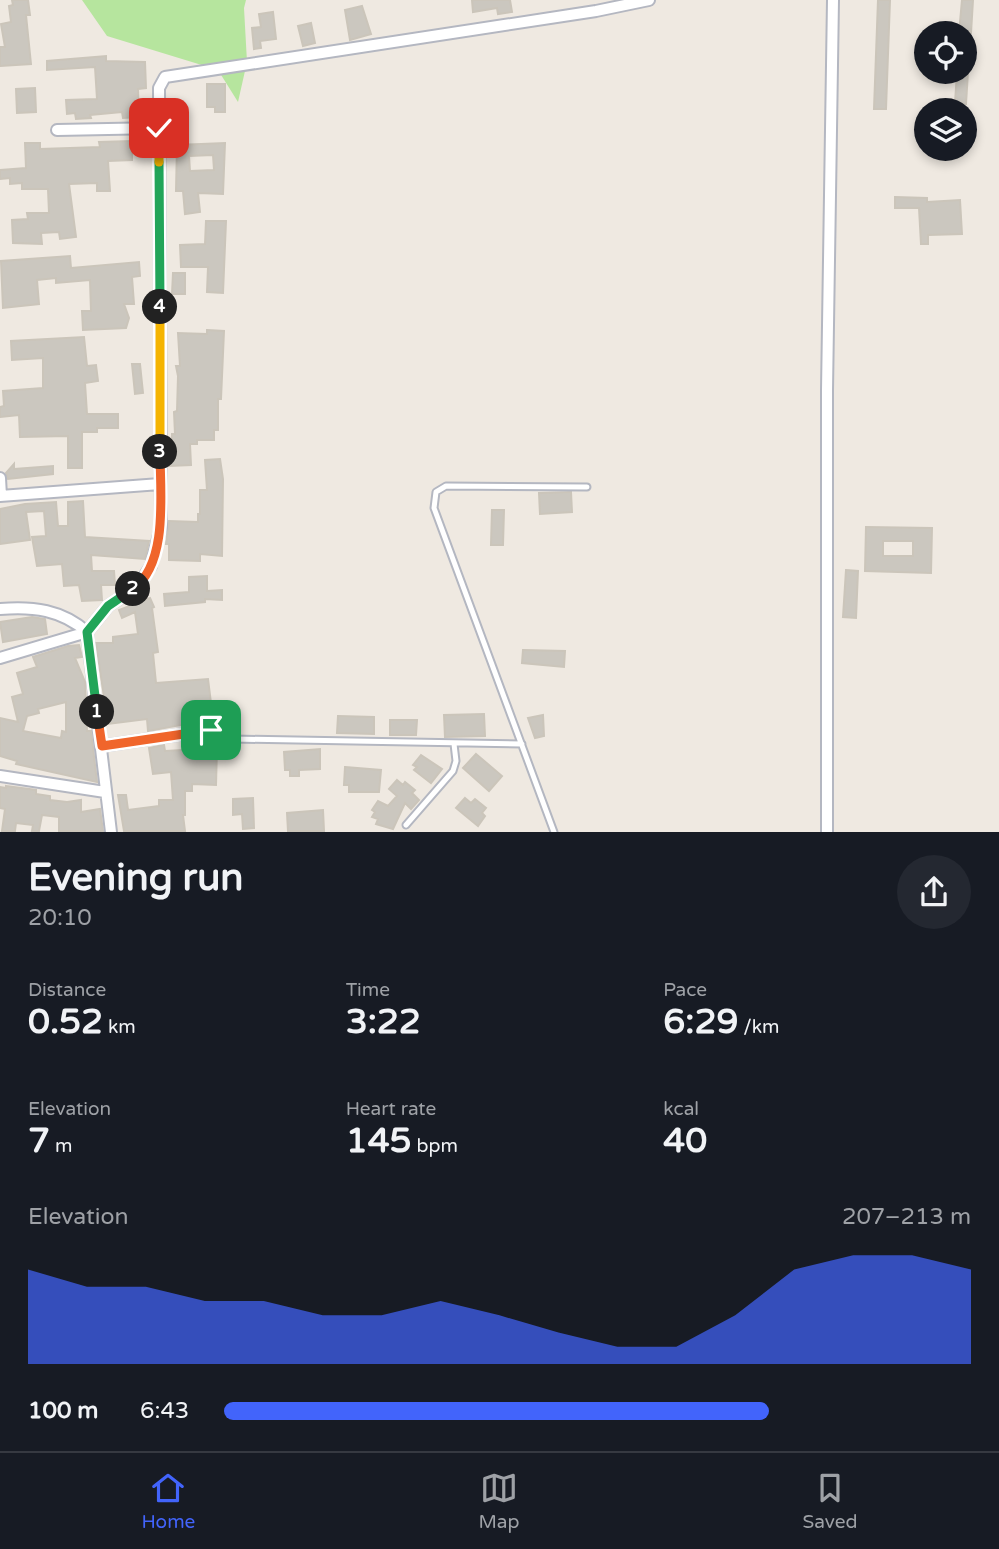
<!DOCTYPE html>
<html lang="en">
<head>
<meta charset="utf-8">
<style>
	body { margin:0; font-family:"Varela Round",sans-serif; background:#242831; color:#f1f3f6; height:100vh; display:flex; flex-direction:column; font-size:26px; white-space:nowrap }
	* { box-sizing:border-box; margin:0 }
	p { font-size:23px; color:#9ea1a6 }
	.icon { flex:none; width:38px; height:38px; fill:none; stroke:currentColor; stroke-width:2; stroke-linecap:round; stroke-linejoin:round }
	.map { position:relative; height:832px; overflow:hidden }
	.side { display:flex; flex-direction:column; background:#171b24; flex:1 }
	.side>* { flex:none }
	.tools { position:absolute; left:914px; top:21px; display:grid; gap:14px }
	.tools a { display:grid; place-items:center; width:63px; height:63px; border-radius:50%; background:#171b24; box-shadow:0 4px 10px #0003; font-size:35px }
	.pin { position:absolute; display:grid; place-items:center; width:60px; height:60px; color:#fff; margin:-30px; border-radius:14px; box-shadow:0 4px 10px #0006 }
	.km { position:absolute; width:35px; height:35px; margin:-18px; border-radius:50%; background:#222; color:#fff; font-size:19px; line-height:35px; text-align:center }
	.round { display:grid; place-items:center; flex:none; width:74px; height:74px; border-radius:37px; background:#242831 }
	.headline { display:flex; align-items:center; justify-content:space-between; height:119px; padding:0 28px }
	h1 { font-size:38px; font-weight:700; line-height:52px }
	.stats { display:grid; grid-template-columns:repeat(3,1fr); gap:10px; height:119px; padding:7px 28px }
	.stats div { display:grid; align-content:center }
	.stats b { font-size:35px; font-weight:700 }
	.stats small { font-size:19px; font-weight:400 }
	.stats p { font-size:19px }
	.chart { height:196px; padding:14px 28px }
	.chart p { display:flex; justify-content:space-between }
	.chart svg { width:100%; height:126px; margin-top:7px; fill:#4264fb; opacity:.7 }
	ul { padding:0 28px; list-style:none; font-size:23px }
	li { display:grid; grid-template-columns:112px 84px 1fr; align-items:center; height:52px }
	li i { height:18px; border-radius:9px; background:#4264fb }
	.menu { display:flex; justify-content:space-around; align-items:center; height:98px; border-top:2px solid #363941; background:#171b24; font-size:19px; color:#9ea1a6 }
	.menu a { display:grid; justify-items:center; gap:4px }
	.menu .selected { color:#4264fb }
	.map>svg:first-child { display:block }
</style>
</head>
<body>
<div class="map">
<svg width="999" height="832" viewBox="0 0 999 832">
	<rect width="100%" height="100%" fill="#efe9e1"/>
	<!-- green -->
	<path fill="#b6e59e" d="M82,0H246L244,8L247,62L238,102L218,70L107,36Z"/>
	<!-- building -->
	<path fill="#cbc7bf" stroke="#cbc5ba" stroke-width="2" fill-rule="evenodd" d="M12,0H28L30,15H26L31,64L0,66V47H5L1,24L11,22L9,6L13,5Z
		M472,0H510L512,12L498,14L497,8L473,12Z
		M878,0H890L886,109H874Z
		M962,0H973L971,33H959Z
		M362,6L371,34L350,40L345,10Z
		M273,12L276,39L260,41L261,48L254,49L252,28L261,27L259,14Z
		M311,23L315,43L303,46L298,26Z
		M106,56V61L145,62L146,88L138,89L139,117L123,118L122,112L90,115L91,118L76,119L75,113L67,114L66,100L97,99L95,67L47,70V61Z
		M957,72H968L966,104L955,103Z
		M207,84H225V112H215V107H207Z
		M35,88L36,112L17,113L16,89Z
		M132,141V160L108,161L110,191H97V183L69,184L76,237L60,239L59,232L41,233L42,244L13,243L12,220L28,219L27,213H49L48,189H22V183L10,184V178L0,179V170L26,168L25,143H40V149L100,147L99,142Z
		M225,143L223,194L198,193L200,212L185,214L183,191H176L177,145ZM213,155L214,170L190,171L189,156Z
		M895,197L927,198V202L960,200L962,234L928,235V244H921L919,208H895Z
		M206,221H226L223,293L207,292L208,267H181L180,245L205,244Z
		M70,256L71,268L139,262L140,276L132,277L134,304H124L129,318L126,328L83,330L82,311H91L90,280L56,283V278L37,280L39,304L3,308L1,261Z
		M173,273H185V294H172Z
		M207,330L224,331L221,399H218V430H214V440H197V444H190L191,465L169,466V455H171L172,434H175L174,412L177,411L178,376L176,366H180L178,333L207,334Z
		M84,337L87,366L96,365L98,381L85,383L87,414H118V428H97V432H82V468H68V436L20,437L19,415L0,417V407L4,406L3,391L43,388V358L12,360L11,341Z
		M132,364H140L143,393L135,394Z
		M220,459L223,479L222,556L200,554V561L169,560V544H166L169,521L198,522V514H200V490H207L205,460Z
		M14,464V469L53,466V474L8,479L6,473Z
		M571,492L572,512L540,514L539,493Z
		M83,501L85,537L149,541L145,559L91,555L92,571H114L115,585H101L102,600L82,601L79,585L64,586L62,564L37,566L32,537L46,536L44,511L26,512L30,540L0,544V509L25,504L56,502L58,526H68V502Z
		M492,510H504L503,545H491Z
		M866,527L932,528L931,573L865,571ZM883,541H913V556H883Z
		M846,570L858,571L856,618L843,617Z
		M207,576V591L222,590V600L205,599V602L165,606L164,594L189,592V577Z
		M150,598L154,607L152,608L158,652L153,653L156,683L208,679L213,719L148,731L147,719L108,724L96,643H113V637L138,634L135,612L122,618L119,610Z
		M32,617L45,619L47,634L3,642L0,622Z
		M79,645L82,657L75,658L85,682L87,731H91L97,782L16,764L17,761L0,756V718L18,722L12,697L23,694L17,673L37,667L33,657L68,646ZM66,702V732L62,731L61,738L23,731L27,716L39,713L38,709Z
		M523,650L565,651L564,667L522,663Z
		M484,714L485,736L445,737L444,715Z
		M543,715L544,736L535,738L528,718Z
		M338,716L374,717V734L337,733Z
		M390,720H417L416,735H390Z
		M164,745L165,751L217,748L216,785L192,784V791H185V815H183L185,831H124L118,795H126L128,810L159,806V800H173L171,772L153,774L149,748Z
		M320,749V769L299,770V776H290V770H285L284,752Z
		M476,754L502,776L489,791L463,768Z
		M421,755L442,769L431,783L414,770L417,767L413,765Z
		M345,767L381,770L379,792H349V785H344Z
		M397,780L403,785L405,782L415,790L412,793L419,800L411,809L405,803L393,829L376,824L378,819L372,817L375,812L372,810L378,801L388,806L397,796L389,789Z
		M6,786L36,790V794L50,796V800L67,802L81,800V812L100,809L103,831H59V817L42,815L39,831H32L33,825L16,823L15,831H2L5,809L0,808V787L6,788Z
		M253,798L254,828L243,829L242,814L233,815V799Z
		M465,798L471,803L475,799L486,808L482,813L485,816L478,826L456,808Z
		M323,810L324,831H288L287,813Z"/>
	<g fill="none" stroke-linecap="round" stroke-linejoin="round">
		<defs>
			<path id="service" d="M233,739L522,744
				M406,825L453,771L456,761L454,744
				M554,832L434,508L436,492L446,486L587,487"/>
			<path id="minor" d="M57,130L159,128
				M0,478L1,496
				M0,496L160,484
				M0,609C33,606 62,610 87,632L111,832
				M0,658L87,632L108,606L138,586L151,566L161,527L159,88L165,77L596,11L649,0
				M102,746L211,730
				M0,776L105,792
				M827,832V390L833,0"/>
		</defs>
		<!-- service casing -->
		<use href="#service" stroke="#b4b7c1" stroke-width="9"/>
		<!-- minor casing -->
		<use href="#minor" stroke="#b4b7c1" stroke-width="14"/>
		<!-- service -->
		<use href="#service" stroke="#fff" stroke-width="5"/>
		<!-- minor -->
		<use href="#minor" stroke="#fff" stroke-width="10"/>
	</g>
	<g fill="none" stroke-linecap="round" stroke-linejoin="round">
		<defs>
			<path id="split-1" d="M97,712L102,746L211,730"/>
			<path id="split-2" d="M97,712L87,632L108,606L133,589"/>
			<path id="split-3" d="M133,589C169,563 160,491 160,452"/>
			<path id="split-4" d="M160,307V452"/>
			<path id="split-5" d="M159,162L160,307"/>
			<path id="split-6" d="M159,128V162"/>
		</defs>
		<!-- split-1 casing -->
		<use href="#split-1" stroke="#fff" stroke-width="14"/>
		<!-- split-2 casing -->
		<use href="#split-2" stroke="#fff" stroke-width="14"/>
		<!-- split-3 casing -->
		<use href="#split-3" stroke="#fff" stroke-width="14"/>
		<!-- split-4 casing -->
		<use href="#split-4" stroke="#fff" stroke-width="14"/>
		<!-- split-5 casing -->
		<use href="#split-5" stroke="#fff" stroke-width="14"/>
		<!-- split-6 casing -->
		<use href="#split-6" stroke="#fff" stroke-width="14"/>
		<!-- split-1 -->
		<use href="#split-1" stroke="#f0652b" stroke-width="9"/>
		<!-- split-2 -->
		<use href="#split-2" stroke="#22a559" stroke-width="9"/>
		<!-- split-3 -->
		<use href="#split-3" stroke="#f0652b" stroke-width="9"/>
		<!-- split-4 -->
		<use href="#split-4" stroke="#f5b400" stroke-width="9"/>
		<!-- split-5 -->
		<use href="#split-5" stroke="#22a559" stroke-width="9"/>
		<!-- split-6 -->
		<use href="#split-6" stroke="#f5b400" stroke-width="9"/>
	</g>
</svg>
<div class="tools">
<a><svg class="icon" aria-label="locate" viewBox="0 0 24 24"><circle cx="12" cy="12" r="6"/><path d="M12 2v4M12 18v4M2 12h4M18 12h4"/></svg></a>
<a><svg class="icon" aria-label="layers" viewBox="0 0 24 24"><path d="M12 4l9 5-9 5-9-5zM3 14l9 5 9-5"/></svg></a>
</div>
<div class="pin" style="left:211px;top:730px;background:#1e9e55"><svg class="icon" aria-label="arrive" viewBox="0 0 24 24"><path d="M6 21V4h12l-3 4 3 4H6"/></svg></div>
<div class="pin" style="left:159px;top:128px;background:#d93025"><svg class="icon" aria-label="check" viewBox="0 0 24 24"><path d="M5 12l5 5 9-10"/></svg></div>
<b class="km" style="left:97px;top:712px">1</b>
<b class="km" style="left:133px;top:589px">2</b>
<b class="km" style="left:160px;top:452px">3</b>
<b class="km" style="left:160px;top:307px">4</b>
</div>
<section class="side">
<div class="headline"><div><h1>Evening run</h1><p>20:10</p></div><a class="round"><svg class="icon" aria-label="share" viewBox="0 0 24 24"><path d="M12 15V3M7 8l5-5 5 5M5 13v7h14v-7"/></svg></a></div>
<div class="stats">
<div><p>Distance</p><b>0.52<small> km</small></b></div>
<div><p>Time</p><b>3:22</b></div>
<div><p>Pace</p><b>6:29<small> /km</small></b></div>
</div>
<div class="stats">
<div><p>Elevation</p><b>7<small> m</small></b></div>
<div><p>Heart rate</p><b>145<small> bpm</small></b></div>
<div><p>kcal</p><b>40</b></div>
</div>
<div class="chart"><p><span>Elevation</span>207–213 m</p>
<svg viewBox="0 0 160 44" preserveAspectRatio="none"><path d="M0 44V11L10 17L20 17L30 22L40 22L50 27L60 27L70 22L80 27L90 33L100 38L110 38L120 27L130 11L140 6L150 6L160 11V44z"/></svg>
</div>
<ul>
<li><b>100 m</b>6:43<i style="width:73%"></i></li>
</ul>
</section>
<nav class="menu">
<a class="selected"><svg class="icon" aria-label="home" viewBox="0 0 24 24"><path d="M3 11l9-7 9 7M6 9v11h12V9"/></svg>Home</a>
<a><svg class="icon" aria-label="map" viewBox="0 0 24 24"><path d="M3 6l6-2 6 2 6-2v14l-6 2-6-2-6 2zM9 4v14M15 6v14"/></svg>Map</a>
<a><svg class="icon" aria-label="saved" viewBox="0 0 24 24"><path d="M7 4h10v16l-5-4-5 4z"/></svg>Saved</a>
</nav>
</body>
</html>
